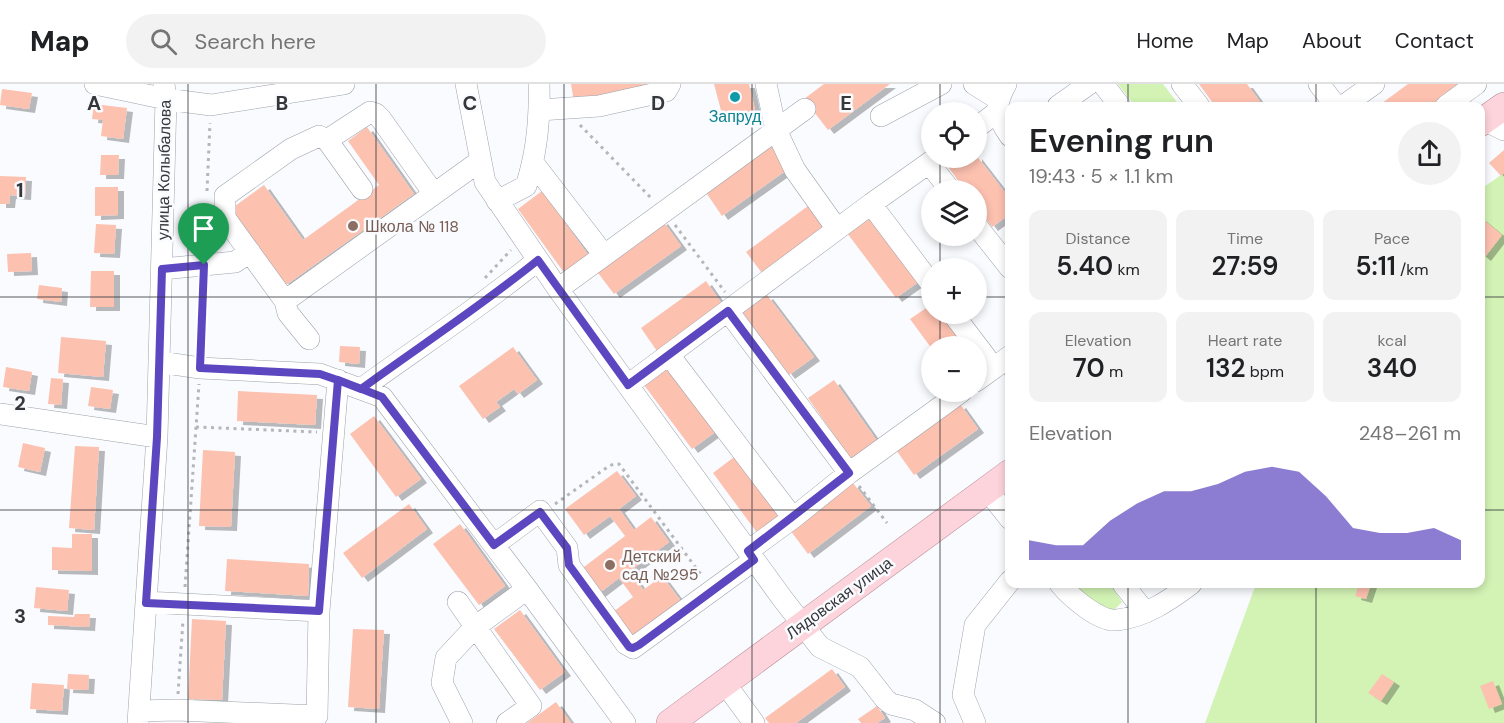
<!DOCTYPE html>
<html lang="en">
<head>
<meta charset="utf-8">
<style>
	body { margin:0; font-family:"DM Sans",sans-serif; background:#f2f2f2; color:#202124; height:100vh; display:flex; flex-direction:column; font-size:22px; white-space:nowrap }
	* { box-sizing:border-box; margin:0 }
	p { font-size:20px; color:#757577 }
	.icon { flex:none; width:33px; height:33px; fill:none; stroke:currentColor; stroke-width:2; stroke-linecap:round; stroke-linejoin:round }
	.map { position:relative; flex:1; overflow:hidden }
	.sheet { position:absolute; left:1005px; top:18px; width:480px; height:486px; display:flex; flex-direction:column; background:#fff; border-radius:12px; box-shadow:0 3px 9px #0003 }
	.sheet>* { flex:none }
	.fabs { position:absolute; left:921px; top:18px; display:grid; gap:12px }
	.fabs a { display:grid; place-items:center; width:66px; height:66px; border-radius:50%; background:#fff; box-shadow:0 3px 9px #0003; font-size:30px }
	.pin { position:absolute; display:grid; place-items:center; width:51px; height:51px; color:#fff; margin:-62px -26px; border-radius:50% 50% 50% 0; rotate:-45deg; box-shadow:0 0 6px #0007 }
	.pin .icon { rotate:45deg }
	.round { display:grid; place-items:center; flex:none; width:63px; height:63px; border-radius:32px; background:#f2f2f2 }
	.overview { display:flex; align-items:center; justify-content:space-between; height:102px; padding:0 24px }
	h1 { font-size:33px; font-weight:600; line-height:45px }
	.stats { display:grid; grid-template-columns:repeat(3,1fr); gap:9px; height:102px; padding:6px 24px }
	.stats div { display:grid; align-content:center; border-radius:12px; background:#f2f2f2; text-align:center }
	.stats b { font-size:26px; font-weight:600 }
	.stats small { font-size:16px; font-weight:400 }
	.stats p { font-size:16px }
	.chart { height:168px; padding:12px 24px }
	.chart p { display:flex; justify-content:space-between }
	.chart svg { width:100%; height:108px; margin-top:6px; fill:#5c47c0; opacity:.7 }
	header { display:flex; align-items:center; gap:36px; box-sizing:border-box; height:84px; padding:0 30px; background:#fff; border-bottom:2px solid #e0e0e0 }
	header strong { font-size:28px }
	nav { display:flex; gap:33px; margin-inline-start:auto; font-size:21px }
	.search { width:420px; height:54px; background:#f2f2f2; display:flex; align-items:center; gap:15px; box-sizing:border-box; padding:0 21px; border-radius:33px; color:#757577; font-size:22px }
	.map>svg:first-child { display:block }
</style>
</head>
<body>
<header>
<strong>Map</strong>
<div class="search"><svg class="icon" aria-label="search" viewBox="0 0 24 24"><circle cx="10" cy="10" r="6"/><path d="M15 15l6 6"/></svg>Search here</div>
<nav><a>Home</a><a>Map</a><a>About</a><a>Contact</a></nav>
</header>
<div class="map">
<svg width="1504" height="639" viewBox="0 0 1504 639">
	<defs>
		<filter id="shadow"><feDropShadow dx="6" dy="4" stdDeviation="0" flood-color="#0004"/></filter>
	</defs>
	<rect width="100%" height="100%" fill="#f9fbff"/>
	<!-- green -->
	<path fill="#d3f3b5" d="M1118,0H1163L1180,22H1135Z
		M1504,89V639H1205L1256,500H1480L1481,105Z
		M1074,500H1110L1122,518L1108,532L1099,528Z"/>
	<!-- building -->
	<path fill="#fdc1b0" filter="url(#shadow)" d="M571,0H657L574,18Z
		M714,0H749L755,26L723,34Z
		M824,0H890L828,46L804,15Z
		M1199,0H1247L1263,22H1215Z
		M1408,0H1464L1434,22H1378Z
		M2,5L32,9L29,25L0,21Z
		M94,20L127,24L123,55L101,52L103,36L92,35Z
		M367,43L414,110L286,201L231,125L264,101L303,156L379,101L348,57Z
		M771,61L788,85L722,132L705,107Z
		M1504,66V89L1501,92L1489,79Z
		M101,71H119L118,91H100Z
		M976,71L1010,115V130L992,143L976,122V106H965L946,80L954,74H976Z
		M0,92L26,93L25,112L10,111L9,120H0Z
		M95,103H118V131L95,132Z
		M542,107L589,172L565,190L518,125Z
		M812,119L831,144L765,193L746,168Z
		M872,130L921,196L896,214L847,149Z
		M1480,133L1502,151L1485,173L1480,169Z
		M662,136L681,162L614,210L595,185Z
		M96,140L116,141L114,170L94,169Z
		M31,169L32,187L8,188L7,170Z
		M91,187H114V223H90Z
		M706,197L724,223L659,270L641,244Z
		M39,201L62,204L61,218L37,215Z
		M767,211L814,273L789,291L743,229Z
		M932,220V230H945L969,262H932V265L910,235Z
		M61,253L106,257L103,293L58,289Z
		M340,262L360,263L359,280L339,278Z
		M513,263L537,296L518,310L514,305L496,318L500,323L483,335L459,302Z
		M669,281L718,346L692,365L644,301Z
		M1010,281V298L1001,287Z
		M6,283L32,288L29,307L3,303Z
		M51,294L63,295L61,321L48,320Z
		M834,296L879,360L853,378L808,314Z
		M91,303L113,306L110,325L88,322Z
		M238,307L317,311L315,341L237,337Z
		M960,320L978,345L914,391L896,366Z
		M374,332L421,395L396,413L350,350Z
		M23,359L45,364L40,388L18,383Z
		M75,362L99,363L94,446L69,444Z
		M203,366L235,368L231,443L199,442Z
		M738,370L783,431L758,450L713,389Z
		M617,387L636,412L619,425L634,446L651,433L669,458L630,487L643,506L662,492L680,516L627,555L609,531L633,513L619,494L598,510L580,486L625,452L610,432L584,451L565,425Z
		M853,399L871,422L808,470L790,446Z
		M409,420L427,445L362,494L343,469Z
		M460,440L505,502L479,521L433,460Z
		M72,450H92V487L52,486V463L72,464Z
		M227,475L309,480L308,512L225,507Z
		M1359,500H1371L1366,515L1355,512Z
		M36,503L69,506L67,527L34,524Z
		M520,526L565,588L540,606L494,545Z
		M75,530H90L89,543L48,541V532L74,533Z
		M192,535L226,537L222,616L188,615Z
		M353,545L384,546L379,625L348,623Z
		M832,585L845,603L796,639H769L765,634Z
		M68,590L89,591L88,606L67,605Z
		M1382,590L1394,598L1381,617L1368,609Z
		M1493,597L1502,620L1489,625L1480,602Z
		M32,599L64,601L62,627L30,625Z
		M556,618L571,639H527Z
		M877,622L885,634L877,639H861L858,635Z"/>
	<g fill="none" stroke-linecap="round" stroke-linejoin="round">
		<defs>
			<path id="minor" d="M95,0L166,15L211,21L344,0
				M466,0L485,98L558,205L782,514L820,563L860,583L885,615L891,620L915,626L935,639
				M766,0L776,46L795,86L837,145
				M974,0L998,15
				M1006,0C994,22 995,31 1010,52
				M1103,0L1120,22
				M1182,0L1199,22
				M1319,0L1336,22
				M1058,22L1089,0
				M1343,22L1374,0
				M1446,22L1476,0
				M540,26L599,22L666,7L670,0
				M881,32L941,0
				M1484,36L1504,46
				M976,44L997,28
				M327,56L362,105
				M936,74L929,79L950,106
				M929,79L871,120L932,201
				M534,80L604,171
				M434,110L381,35L376,30L370,28L327,56L319,52L291,65L225,112V134L285,217L480,77
				M497,117L526,102C537,69 540,35 539,0
				M976,141L1010,184
				M162,185L235,178L250,168
				M558,205L805,25
				M285,217L288,229L309,255
				M728,227L849,389L961,308
				M953,230L994,284L976,297
				M669,271L793,434L748,467
				M160,278L200,284L320,290L382,313L527,505L625,639
				M994,284L1010,272
				M628,301L871,120
				M361,305C420,262 482,222 538,176
				M0,330L157,353
				M987,406L1010,435
				M793,434L849,389
				M494,461L540,427L567,464L569,481L626,560L633,564L754,476
				M1060,500C1071,513 1099,538 1117,536C1145,533 1170,516 1191,500
				M1123,500L1145,528
				M458,518L531,622L507,639
				M319,527L338,296
				M724,598L754,639
				M139,627L177,626L317,632L319,527L146,518
				M138,639L157,353L166,15L164,0
				M462,639L442,599L446,574L475,543L527,505
				M975,639L963,611L975,541L1010,497"/>
			<path id="major" d="M1480,39L1504,22
				M670,639L1010,389"/>
		</defs>
		<!-- minor casing -->
		<use href="#minor" stroke="#9da2aa" stroke-width="22"/>
		<!-- major casing -->
		<use href="#major" stroke="#b68b94" stroke-width="28"/>
		<!-- path -->
		<path stroke="#b4b6ba" stroke-width="3" stroke-dasharray="3 4.5" stroke-linecap="butt" d="M580,41L653,116
			M207,107L210,39
			M675,141L725,208
			M205,164L206,135
			M485,194L511,166
			M201,266L203,198
			M196,343L317,348
			M859,402L887,439
			M555,420L609,382L614,380H619L702,492
			M185,503L199,300
			M178,610L183,536"/>
		<!-- minor -->
		<use href="#minor" stroke="#fff" stroke-width="21"/>
		<!-- major -->
		<use href="#major" stroke="#fdd4dc" stroke-width="27"/>
	</g>
	<g fill="none" stroke-linecap="round" stroke-linejoin="round">
		<defs>
			<path id="route" d="M204,181L200,284L320,290C341,297 362,305 382,313L494,461L540,428L567,464L569,481L629,563L633,564L639,561L754,476L748,467L849,389L728,227L628,301L538,176C481,222 420,262 361,305L338,296L319,527L146,519L157,353L162,185L204,181"/>
		</defs>
		<!-- route casing -->
		<use href="#route" stroke="#fff" stroke-width="12"/>
		<!-- route -->
		<use href="#route" stroke="#5c47c0" stroke-width="8"/>
	</g>
	<!-- grid -->
	<path fill="none" stroke="#35373b" stroke-width="1.5" stroke-opacity="0.55" d="M188,0V639M376,0V639M564,0V639M752,0V639M940,0V28M1128,0V22M1316,0V22M940,74V106M940,152V184M0,213H932M976,213H1010M1480,213H1504M940,230V262M940,308V639M0,426H1010M1480,426H1504M1128,500V639M1316,500V639"/>
	<!-- markers -->
	<circle fill="#0f9aa8" stroke="#f9fbff" stroke-width="2" cx="735" cy="13" r="6"/>
	<g fill="#8d6e63" stroke="#f9fbff" stroke-width="2">
		<circle cx="353" cy="142" r="6"/>
		<circle cx="610" cy="481" r="6"/>
	</g>
	<g text-anchor="middle" dominant-baseline="central" stroke-width="5" stroke-linejoin="round" paint-order="stroke">
		<!-- culture labels -->
		<g font-size="16" fill="#0d838f" stroke="#f9fbff">
			<text x="735" y="32">Запруд</text>
		</g>
		<!-- street labels -->
		<g font-size="16" fill="#35373b" stroke="#f9fbff">
			<text transform="translate(164 86) rotate(-89)">улица Колыбалова</text>
			<text transform="translate(839 514) rotate(-36)">Лядовская улица</text>
		</g>
		<!-- education labels -->
		<g font-size="16" fill="#785e54" stroke="#f9fbff" text-anchor="start">
			<text x="365" y="142">Школа № 118</text>
			<text x="622" y="472">Детский<tspan x="622" dy="18">сад №295</tspan></text>
		</g>
	</g>
	<g font-size="20" text-anchor="middle" font-weight="bold" fill="#35373b" stroke="#f9fbff" stroke-width="5" stroke-linejoin="round" paint-order="stroke">
		<text x="94" y="26">A</text>
		<text x="282" y="26">B</text>
		<text x="470" y="26">C</text>
		<text x="658" y="26">D</text>
		<text x="846" y="26">E</text>
		<text x="20" y="113">1</text>
		<text x="20" y="326">2</text>
		<text x="20" y="539">3</text>
	</g>
</svg>
<div class="fabs">
<a><svg class="icon" aria-label="locate" viewBox="0 0 24 24"><circle cx="12" cy="12" r="6"/><path d="M12 2v4M12 18v4M2 12h4M18 12h4"/></svg></a>
<a><svg class="icon" aria-label="layers" viewBox="0 0 24 24"><path d="M12 4l9 5-9 5-9-5zM3 14l9 5 9-5"/></svg></a>
<a>+</a>
<a>−</a>
</div>
<div class="pin" style="left:204px;top:181px;background:#1e9e55"><svg class="icon" aria-label="arrive" viewBox="0 0 24 24"><path d="M6 21V4h12l-3 4 3 4H6"/></svg></div>
<section class="sheet">
<div class="overview"><div><h1>Evening run</h1><p>19:43 · 5 × 1.1 km</p></div><a class="round"><svg class="icon" aria-label="share" viewBox="0 0 24 24"><path d="M12 15V3M7 8l5-5 5 5M5 13v7h14v-7"/></svg></a></div>
<div class="stats">
<div><p>Distance</p><b>5.40<small> km</small></b></div>
<div><p>Time</p><b>27:59</b></div>
<div><p>Pace</p><b>5:11<small> /km</small></b></div>
</div>
<div class="stats">
<div><p>Elevation</p><b>70<small> m</small></b></div>
<div><p>Heart rate</p><b>132<small> bpm</small></b></div>
<div><p>kcal</p><b>340</b></div>
</div>
<div class="chart"><p><span>Elevation</span>248–261 m</p>
<svg viewBox="0 0 160 44" preserveAspectRatio="none"><path d="M0 44V36L10 38L20 38L30 28L40 21L50 16L60 16L70 13L80 8L90 6L100 8L110 18L120 31L130 33L140 33L150 31L160 36V44z"/></svg>
</div>
</section>
</div>
</body>
</html>
